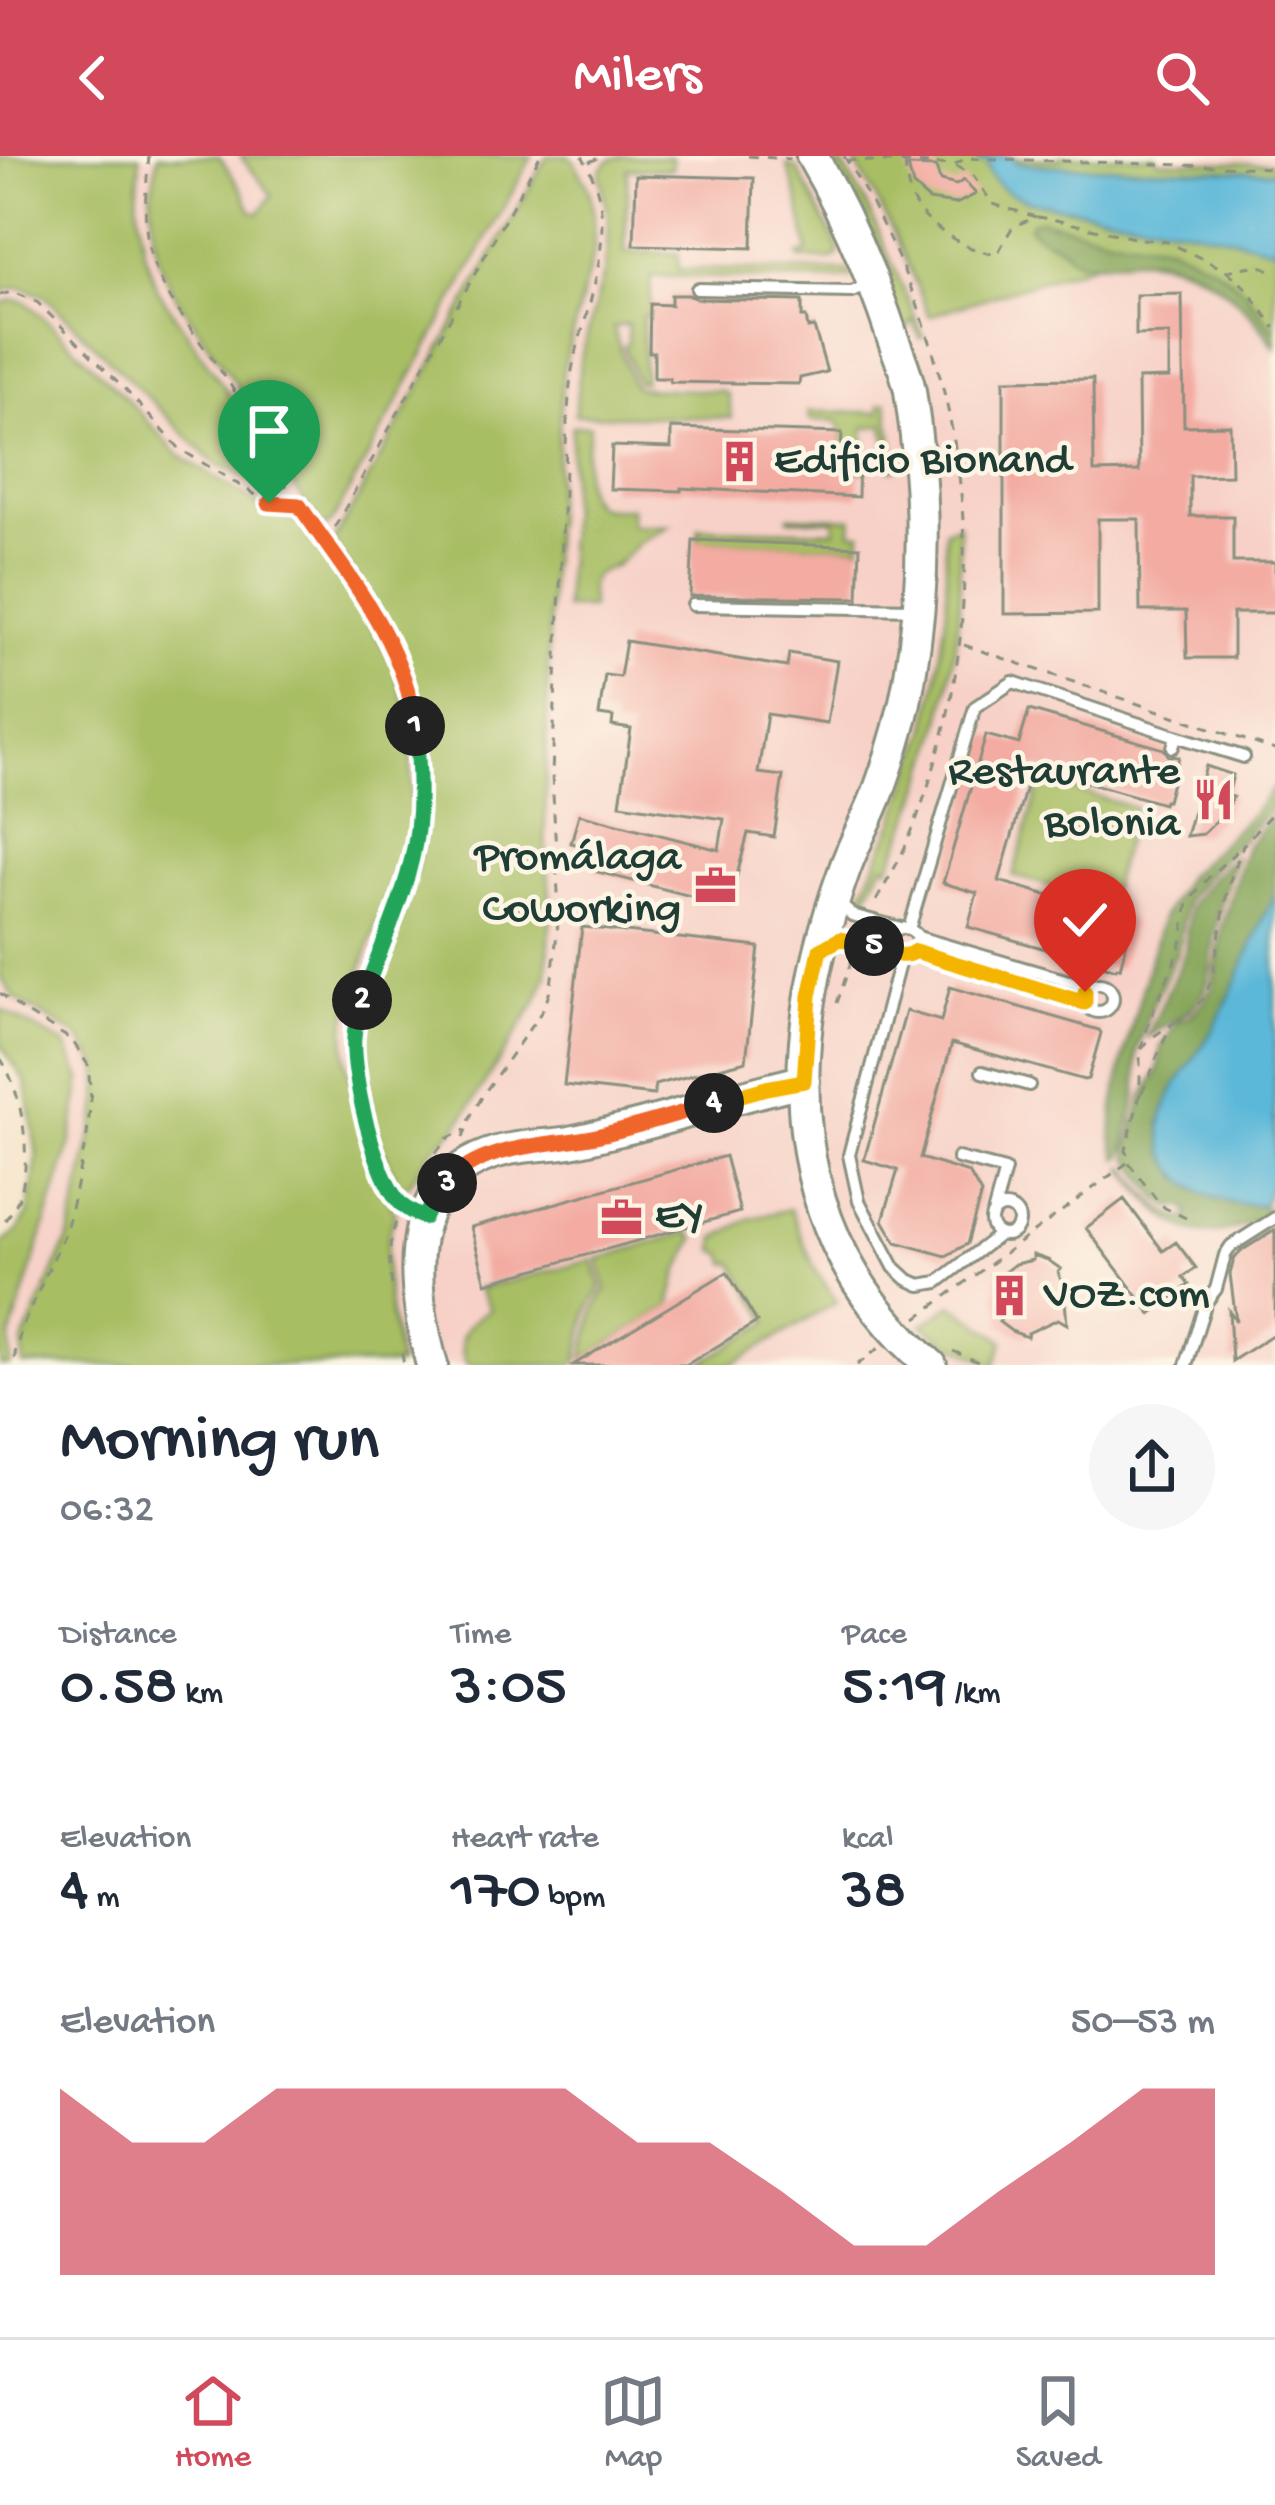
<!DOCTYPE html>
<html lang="en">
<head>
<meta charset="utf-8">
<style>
	body { margin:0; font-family:"Gochi Hand",sans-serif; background:#f6f6f7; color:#1f2937; height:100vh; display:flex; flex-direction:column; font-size:45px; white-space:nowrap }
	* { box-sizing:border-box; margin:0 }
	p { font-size:39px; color:#747a83 }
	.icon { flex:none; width:66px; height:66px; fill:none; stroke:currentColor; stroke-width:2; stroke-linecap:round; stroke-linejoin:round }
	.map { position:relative; height:1209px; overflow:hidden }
	.panel { display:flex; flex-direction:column; background:#fff; flex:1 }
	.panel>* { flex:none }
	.pin { position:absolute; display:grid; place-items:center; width:102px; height:102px; color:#fff; margin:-123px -51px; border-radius:50% 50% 50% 0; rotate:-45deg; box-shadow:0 0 12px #0007 }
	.pin .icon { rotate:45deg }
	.km { position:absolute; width:60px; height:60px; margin:-30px; border-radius:50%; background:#222; color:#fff; font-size:33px; line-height:60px; text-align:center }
	.round { display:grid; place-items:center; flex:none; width:126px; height:126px; border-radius:63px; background:#f6f6f7 }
	.overview { display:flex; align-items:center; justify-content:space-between; height:204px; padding:0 60px }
	h1 { font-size:66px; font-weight:600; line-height:90px }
	.stats { display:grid; grid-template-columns:repeat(3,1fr); gap:18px; height:204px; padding:12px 60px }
	.stats div { display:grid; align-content:center }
	.stats b { font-size:60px; font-weight:600 }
	.stats small { font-size:33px; font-weight:400 }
	.stats p { font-size:33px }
	.chart { height:336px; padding:24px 60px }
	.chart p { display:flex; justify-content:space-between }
	.chart svg { width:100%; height:216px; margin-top:12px; fill:#d1495b; opacity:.7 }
	header { display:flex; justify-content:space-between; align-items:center; height:156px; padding:0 60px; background:#d1495b; color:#fff; font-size:54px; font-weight:600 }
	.menu { display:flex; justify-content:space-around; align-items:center; height:168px; border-top:3px solid #e0e1e3; background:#fff; font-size:33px; color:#747a83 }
	.menu a { display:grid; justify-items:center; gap:6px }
	.menu .selected { color:#d1495b }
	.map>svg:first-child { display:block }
</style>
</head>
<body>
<header><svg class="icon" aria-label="back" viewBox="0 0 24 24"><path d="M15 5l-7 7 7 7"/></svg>Milers<svg class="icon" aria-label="search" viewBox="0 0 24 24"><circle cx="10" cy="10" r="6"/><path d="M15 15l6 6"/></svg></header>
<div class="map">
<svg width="1275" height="1209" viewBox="0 0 1275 1209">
	<rect width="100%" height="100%" fill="#fcf5e5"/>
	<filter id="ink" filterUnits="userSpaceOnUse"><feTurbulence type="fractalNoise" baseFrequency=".00833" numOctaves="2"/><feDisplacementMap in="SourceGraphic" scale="24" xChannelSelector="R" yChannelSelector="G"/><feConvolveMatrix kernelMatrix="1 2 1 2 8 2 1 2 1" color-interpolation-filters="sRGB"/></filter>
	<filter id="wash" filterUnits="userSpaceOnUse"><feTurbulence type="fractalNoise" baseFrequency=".004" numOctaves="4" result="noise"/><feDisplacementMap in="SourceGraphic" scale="48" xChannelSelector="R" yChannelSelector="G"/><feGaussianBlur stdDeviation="2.7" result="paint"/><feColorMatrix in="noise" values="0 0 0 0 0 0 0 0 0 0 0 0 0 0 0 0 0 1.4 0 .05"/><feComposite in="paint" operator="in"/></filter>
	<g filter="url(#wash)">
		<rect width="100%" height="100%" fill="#f6e4ca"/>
		<!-- built -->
		<path fill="#f7d1c7" d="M0,0H1275V1209H10V1182L71,986L81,923L66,889L0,853Z"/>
		<!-- green -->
		<path fill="#a7be63" stroke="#637e4c" stroke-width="3" d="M0,0H140L137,43L144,95L157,133L245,262L275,328L273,333L214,307L45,140L20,131L0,135Z
			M158,0H219L244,38L251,55L259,58L272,39L240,0H532L332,366L323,373L284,315L239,233L173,136L159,104L153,76L151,39Z
			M547,0H571L589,32L594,59V95L563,213L558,290L550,421L546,610L545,683L551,752L547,819L535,848L458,969L428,999L409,1029L400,1030C373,979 353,909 368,852C378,813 398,777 409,739C423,693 436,613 426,566C411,498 371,444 333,387Z
			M850,0L1060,3V0H1156L1158,5L1275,8V191C1234,125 1171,89 1093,108L929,160C907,105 884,49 850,0Z
			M623,1H672V13H628L625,96L678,97L679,113L848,115L851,122L823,124L651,120L650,159L643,160L644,226H637L624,190L628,188V168L613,172L632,227L636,232L722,235L728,239L732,262L575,259L581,201L604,118L607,95L608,61L600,20L602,12L611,3Z
			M787,9L797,12L839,93L837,101L832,103H800L799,99H804L808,95L798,42Z
			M830,10H843L865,45L924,181L920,182L912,164L903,180Z
			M12,144L24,145L40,158L124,240L179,299L264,352L303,368L350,433L393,507L406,549L411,590V671L354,834L345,869L346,906L372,1004L395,1058C376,1105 391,1160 399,1209H23V1186L70,1079L99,945L98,912L80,882L15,843L0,821V148Z
			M887,247L897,312L891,313L884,269L864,272L867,315H859V298L842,297V277L838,265L811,264L808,256H880L879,249Z
			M572,270H590C587,291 575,343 601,351C610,354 622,352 631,352V369L669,370L641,385L616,409L595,419L590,429L591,452H565Z
			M789,360L852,362L851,376L861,377L860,391L698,385L699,372L835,375L834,364L789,363Z
			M959,368C959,396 961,424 959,452C952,541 927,630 889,711L883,708L866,742L861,741L894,666L926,575L937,523L947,451L945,374Z
			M1041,624L1135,652L1108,745L1013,720Z
			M0,853L66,889L81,923L71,986L10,1182V1209H0V1089L17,1076L28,1058L37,1001L26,927L0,888Z
			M790,1053L815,1113L837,1146L731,1209H698L769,1166L733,1106L728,1108L724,1098L715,1094L716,1082L749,1063Z
			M689,1076L695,1083L678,1117L670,1150L583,1203L594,1155L606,1132L598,1103Z
			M593,1104L601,1131L587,1156L577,1207L573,1209H467C453,1181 467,1167 490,1153L478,1133Z
			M952,1148L1004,1185L995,1209L944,1184L923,1169Z"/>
		<!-- forest -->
		<path fill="#85a559" stroke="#527146" stroke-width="3" d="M1040,64L1113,82L1168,89L1213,110L1243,133L1275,176V191C1250,150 1208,111 1158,103C1133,99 1093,113 1075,103C1069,100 1065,94 1060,91C1046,82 1041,85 1029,71L1031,66Z
			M1275,630V649L1207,719L1186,745L1178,794L1149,857L1137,896V939L1123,1000L1118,1003L1112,981L1114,952L1122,906L1162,762L1187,720L1253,657Z
			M1275,658V736L1228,844L1211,878L1173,934L1160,969L1178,1020L1212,1042L1229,1047L1263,1049L1270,1057C1198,1097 1168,1075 1124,1013L1127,1011C1142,1032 1160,1063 1189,1063V1055L1184,1051L1169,1050L1157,1041L1130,1003L1128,993L1143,941L1158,915L1161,890L1178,866L1191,859L1204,846L1213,829L1222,771L1247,689Z
			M1236,700C1227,725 1220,750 1215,775C1211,797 1213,822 1201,841C1189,859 1164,869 1147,882L1185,797L1190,750L1211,723Z"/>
		<!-- water -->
		<path fill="#5bb8d9" stroke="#3d7a86" stroke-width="3" d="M977,0H1010L1017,7L1052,10L1275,16V93L1216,78L1029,45C1010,38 989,29 987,6H978Z
			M1275,736V1016L1263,1049C1251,1049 1238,1049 1226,1046C1182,1036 1149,995 1166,950C1177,921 1199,899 1214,871C1237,828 1255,781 1275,736Z"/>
		<g id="blocks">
			<!-- building -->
			<path fill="#f3aba2" d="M908,10L936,11L940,25L956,29L964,24L976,38L956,48L929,44L913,30Z
				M636,19L754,22L752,92L634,89Z
				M1182,138L1184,270L1230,269L1231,319L1190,320V360H1233V406H1275V457H1233V502H1187L1186,455H1140L1139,363H1098V457L1004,458V224L1093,223L1094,316L1139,315L1138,223L1169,222V178L1136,179V139Z
				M671,139H689L697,143L802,145V161H806L808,172L814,171L827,216L800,222L799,228L670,226V222H654V196H649L650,148L671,149Z
				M671,272L842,277L841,297L859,298L858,341L681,332V335L610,333L612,290L671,292Z
				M693,384L860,391L858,442L690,440Z
				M626,485L787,511L789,497L837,505L827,567L767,558L758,617L783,620L774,681L748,677L729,750L594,715L599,694L571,687L579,658L719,694L724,663L620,648L631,573L612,570L613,561L599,559L605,519L620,521Z
				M1029,554L1164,593L1169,600L1179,601L1167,645H1164L1163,648L1032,610L999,725L1130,763L1129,766L1132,767L1120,812L1117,811L1116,813L968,771L977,737L943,727L986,579L1019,588Z
				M1206,610L1233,619L1228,639L1233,641L1224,657L1203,678L1186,680Z
				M582,771L759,791L746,905L655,929L654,939L564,929Z
				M950,831L1099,874L1101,877L1088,923L1084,924L952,887L920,1002L969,1017L981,1038L967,1088L946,1100L896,1086L883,1064L898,1014L864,1004L906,855L941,865Z
				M725,1000L740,1056L486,1127L471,1071Z
				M1124,1043L1163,1095L1176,1086L1196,1112L1183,1121L1189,1129L1151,1158L1086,1072Z
				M1275,1074V1177L1232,1205L1229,1155L1236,1165L1230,1118L1234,1103L1241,1095Z
				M1033,1099L1048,1104L1061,1113L1058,1116L1064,1133L1067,1168L1058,1163L1028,1177L1027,1181L1011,1175L999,1166L1002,1162L995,1139L997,1122L1015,1108L1033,1104Z
				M727,1116L757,1166L686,1209H573Z"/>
		</g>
	</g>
	<g filter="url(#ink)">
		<use href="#blocks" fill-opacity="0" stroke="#8a907f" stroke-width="3"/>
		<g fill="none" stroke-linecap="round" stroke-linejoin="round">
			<defs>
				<path id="lane" d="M697,133L852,136L872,128
					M693,449L915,453
					M1176,580L1244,601
					M839,747L852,759L901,772
					M909,773L975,551L1013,526L1176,580L1173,591
					M918,781L1089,831
					M828,789L840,783L894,796
					M915,795L1085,847
					M901,800L892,794L890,781C897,770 907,769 917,779L918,792L909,800H901L849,999L859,1045L894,1111L907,1123L920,1129L938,1126L1000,1078
					M1085 842a14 14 0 1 1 28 0a14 14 0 1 1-28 0Z
					M982,916L1029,929
					M958,1002L1005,1014L993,1058
					M991 1065a14 14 0 1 1 28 0a14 14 0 1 1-28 0Z
					M1186,1209L1206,1146L1216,1133L1225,1099L1231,1090L1275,1062"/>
				<path id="secondary" d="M812,0C846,58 872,119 893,183C899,200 907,217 910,235C925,330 926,431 909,526C903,560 892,598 880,631C870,660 854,686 844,715C781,891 778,1079 931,1209
					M432,1209C411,1131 398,1025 497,996C520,989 546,990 570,986C585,983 601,979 616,975C679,961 740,938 804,925"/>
			</defs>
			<!-- lane casing -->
			<use href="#lane" stroke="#8a907f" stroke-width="16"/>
			<!-- secondary casing -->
			<use href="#secondary" stroke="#8a907f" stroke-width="36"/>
			<!-- path -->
			<path stroke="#8a907f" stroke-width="3" stroke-dasharray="9 9" stroke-linecap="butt" d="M149,0C146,33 142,67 151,100C163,142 203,187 227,224C248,254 260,289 280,320C316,380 371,440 399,504C412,533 417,570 418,602C420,645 416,687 403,728C391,769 371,808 360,848C344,907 368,1000 401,1049
				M748,0L790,3
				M844,0C974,209 1003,452 909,682C900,704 887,725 875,747
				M847,4L954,9L966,2L1275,12
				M589,6L604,0
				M905,8C906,20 908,36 914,47C925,69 973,99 997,98L1013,70L1037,61L1056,64L1134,82L1168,86L1227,115L1252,110L1264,111L1275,117
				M956,10L973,20L993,48L1036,61
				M1227,115L1245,131L1275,172
				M0,139L12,136L37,146L120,228L180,293L269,347L297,349
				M326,387L540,0
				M964,489L1275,594
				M0,837L21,853L72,884L88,909L91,943L87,979L66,1075L22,1171L15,1198L16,1209
				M837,847L853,800
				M1141,893L1151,860L1180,793L1188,747L1209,721L1240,692
				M0,902C23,934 35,1013 16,1048C12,1056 5,1064 0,1071
				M1141,937C1155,914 1157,893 1172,871
				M463,982L471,960L485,936L544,852L550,835L553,815L559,757L552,618L567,266C569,247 569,228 573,209C589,141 624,67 582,0
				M424,1011L448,982L465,974
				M1186,1062L1165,1052L1156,1043L1128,1006L1126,994L1140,938V895L1151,882L1189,857L1203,843L1212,823L1228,730L1243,689L1275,654
				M392,1129C388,1102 388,1082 400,1057
				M917,1162L1127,1007
				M953,1195L985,1209
				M402,1197L404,1209
				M857,1209L879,1192"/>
			<!-- lane -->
			<use href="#lane" stroke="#fff" stroke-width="10"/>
			<!-- secondary -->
			<use href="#secondary" stroke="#fff" stroke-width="30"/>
		</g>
	</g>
	<g fill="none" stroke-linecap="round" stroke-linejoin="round" filter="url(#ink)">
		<defs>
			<path id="split-1" d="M269,347L299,349C346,417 405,486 415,570"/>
			<path id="split-2" d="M362,844C381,789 410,732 417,674C421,640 419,603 415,570"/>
			<path id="split-3" d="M362,844C358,856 355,869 354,881C351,919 375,1019 400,1047C406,1054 415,1058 424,1062L437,1037L447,1027"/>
			<path id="split-4" d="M447,1027C485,987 545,991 596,980C636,971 675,959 714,947"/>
			<path id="split-5" d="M714,947L766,932L804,925L810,840L820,794L840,783L874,790"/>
			<path id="split-6" d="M874,790C888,795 903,805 915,795L1085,847V836"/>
		</defs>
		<!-- split-1 casing -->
		<use href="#split-1" stroke="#fff" stroke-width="24"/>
		<!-- split-2 casing -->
		<use href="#split-2" stroke="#fff" stroke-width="24"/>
		<!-- split-3 casing -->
		<use href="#split-3" stroke="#fff" stroke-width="24"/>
		<!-- split-4 casing -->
		<use href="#split-4" stroke="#fff" stroke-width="24"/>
		<!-- split-5 casing -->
		<use href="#split-5" stroke="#fff" stroke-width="24"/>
		<!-- split-6 casing -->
		<use href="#split-6" stroke="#fff" stroke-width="24"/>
		<!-- split-1 -->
		<use href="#split-1" stroke="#f0652b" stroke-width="15"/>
		<!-- split-2 -->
		<use href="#split-2" stroke="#22a559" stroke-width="15"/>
		<!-- split-3 -->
		<use href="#split-3" stroke="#22a559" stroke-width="15"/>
		<!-- split-4 -->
		<use href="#split-4" stroke="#f0652b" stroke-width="15"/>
		<!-- split-5 -->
		<use href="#split-5" stroke="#f5b400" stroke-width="15"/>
		<!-- split-6 -->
		<use href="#split-6" stroke="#f5b400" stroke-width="15"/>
	</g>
	<!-- icons -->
	<defs>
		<symbol id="building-bare" viewBox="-9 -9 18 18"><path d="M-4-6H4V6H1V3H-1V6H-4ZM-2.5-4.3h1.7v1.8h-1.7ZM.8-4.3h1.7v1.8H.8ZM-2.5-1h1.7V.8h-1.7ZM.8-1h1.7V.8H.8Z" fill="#d1495b" stroke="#fcf5e5" stroke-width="2.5" paint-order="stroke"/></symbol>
		<symbol id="restaurant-bare" viewBox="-9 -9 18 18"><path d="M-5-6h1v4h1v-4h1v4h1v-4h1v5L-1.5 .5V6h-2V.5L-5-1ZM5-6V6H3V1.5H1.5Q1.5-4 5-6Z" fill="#d1495b" stroke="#fcf5e5" stroke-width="2.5" paint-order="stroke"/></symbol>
		<symbol id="office-bare" viewBox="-9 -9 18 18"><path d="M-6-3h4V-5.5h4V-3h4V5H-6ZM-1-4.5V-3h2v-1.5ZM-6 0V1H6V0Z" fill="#d1495b" stroke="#fcf5e5" stroke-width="2.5" paint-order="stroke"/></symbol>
	</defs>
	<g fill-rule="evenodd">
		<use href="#building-bare" x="710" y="276" width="59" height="59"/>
		<use href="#restaurant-bare" x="1184" y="614" width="59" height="59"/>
		<use href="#office-bare" x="686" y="700" width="59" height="59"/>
		<use href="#office-bare" x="592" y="1032" width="59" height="59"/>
		<use href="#building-bare" x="980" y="1110" width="59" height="59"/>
	</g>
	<g text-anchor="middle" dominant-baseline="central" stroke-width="9" stroke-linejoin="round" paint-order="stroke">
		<!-- poi labels -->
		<g font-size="45" fill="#1f3d34" stroke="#fcf5e5" text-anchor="start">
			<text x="774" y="306">Edificio Bionand</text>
			<text x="1180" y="617" text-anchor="end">Restaurante<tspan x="1180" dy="52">Bolonia</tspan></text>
			<text x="681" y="703" text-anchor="end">Promálaga<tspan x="681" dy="52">Coworking</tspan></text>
			<text x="655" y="1061">EY</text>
			<text x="1044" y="1140">VOZ.com</text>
		</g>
	</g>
</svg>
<div class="pin" style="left:269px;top:347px;background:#1e9e55"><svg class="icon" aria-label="arrive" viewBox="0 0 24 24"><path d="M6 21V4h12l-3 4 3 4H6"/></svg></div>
<div class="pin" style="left:1085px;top:836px;background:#d93025"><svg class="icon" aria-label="check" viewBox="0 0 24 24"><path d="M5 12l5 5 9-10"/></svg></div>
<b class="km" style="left:415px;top:570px">1</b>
<b class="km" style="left:362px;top:844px">2</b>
<b class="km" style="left:447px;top:1027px">3</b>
<b class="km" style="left:714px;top:947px">4</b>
<b class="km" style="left:874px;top:790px">5</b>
</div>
<section class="panel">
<div class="overview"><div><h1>Morning run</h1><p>06:32</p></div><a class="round"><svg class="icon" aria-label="share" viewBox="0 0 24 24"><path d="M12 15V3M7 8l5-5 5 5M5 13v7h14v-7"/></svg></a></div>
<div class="stats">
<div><p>Distance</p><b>0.58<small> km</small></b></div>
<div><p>Time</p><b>3:05</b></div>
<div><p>Pace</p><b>5:19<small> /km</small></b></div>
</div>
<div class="stats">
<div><p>Elevation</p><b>4<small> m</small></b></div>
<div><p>Heart rate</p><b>170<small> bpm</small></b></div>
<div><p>kcal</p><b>38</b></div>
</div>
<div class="chart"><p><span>Elevation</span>50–53 m</p>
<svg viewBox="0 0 160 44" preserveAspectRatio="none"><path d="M0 44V6L10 17L20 17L30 6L40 6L50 6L60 6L70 6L80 17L90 17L100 27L110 38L120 38L130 27L140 17L150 6L160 6V44z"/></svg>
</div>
</section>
<nav class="menu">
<a class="selected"><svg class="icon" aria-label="home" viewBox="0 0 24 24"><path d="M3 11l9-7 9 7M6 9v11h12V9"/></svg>Home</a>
<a><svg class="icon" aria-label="map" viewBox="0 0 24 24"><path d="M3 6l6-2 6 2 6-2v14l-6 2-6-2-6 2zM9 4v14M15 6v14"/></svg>Map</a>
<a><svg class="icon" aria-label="saved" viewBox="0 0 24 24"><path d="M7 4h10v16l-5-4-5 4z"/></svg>Saved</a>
</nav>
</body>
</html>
